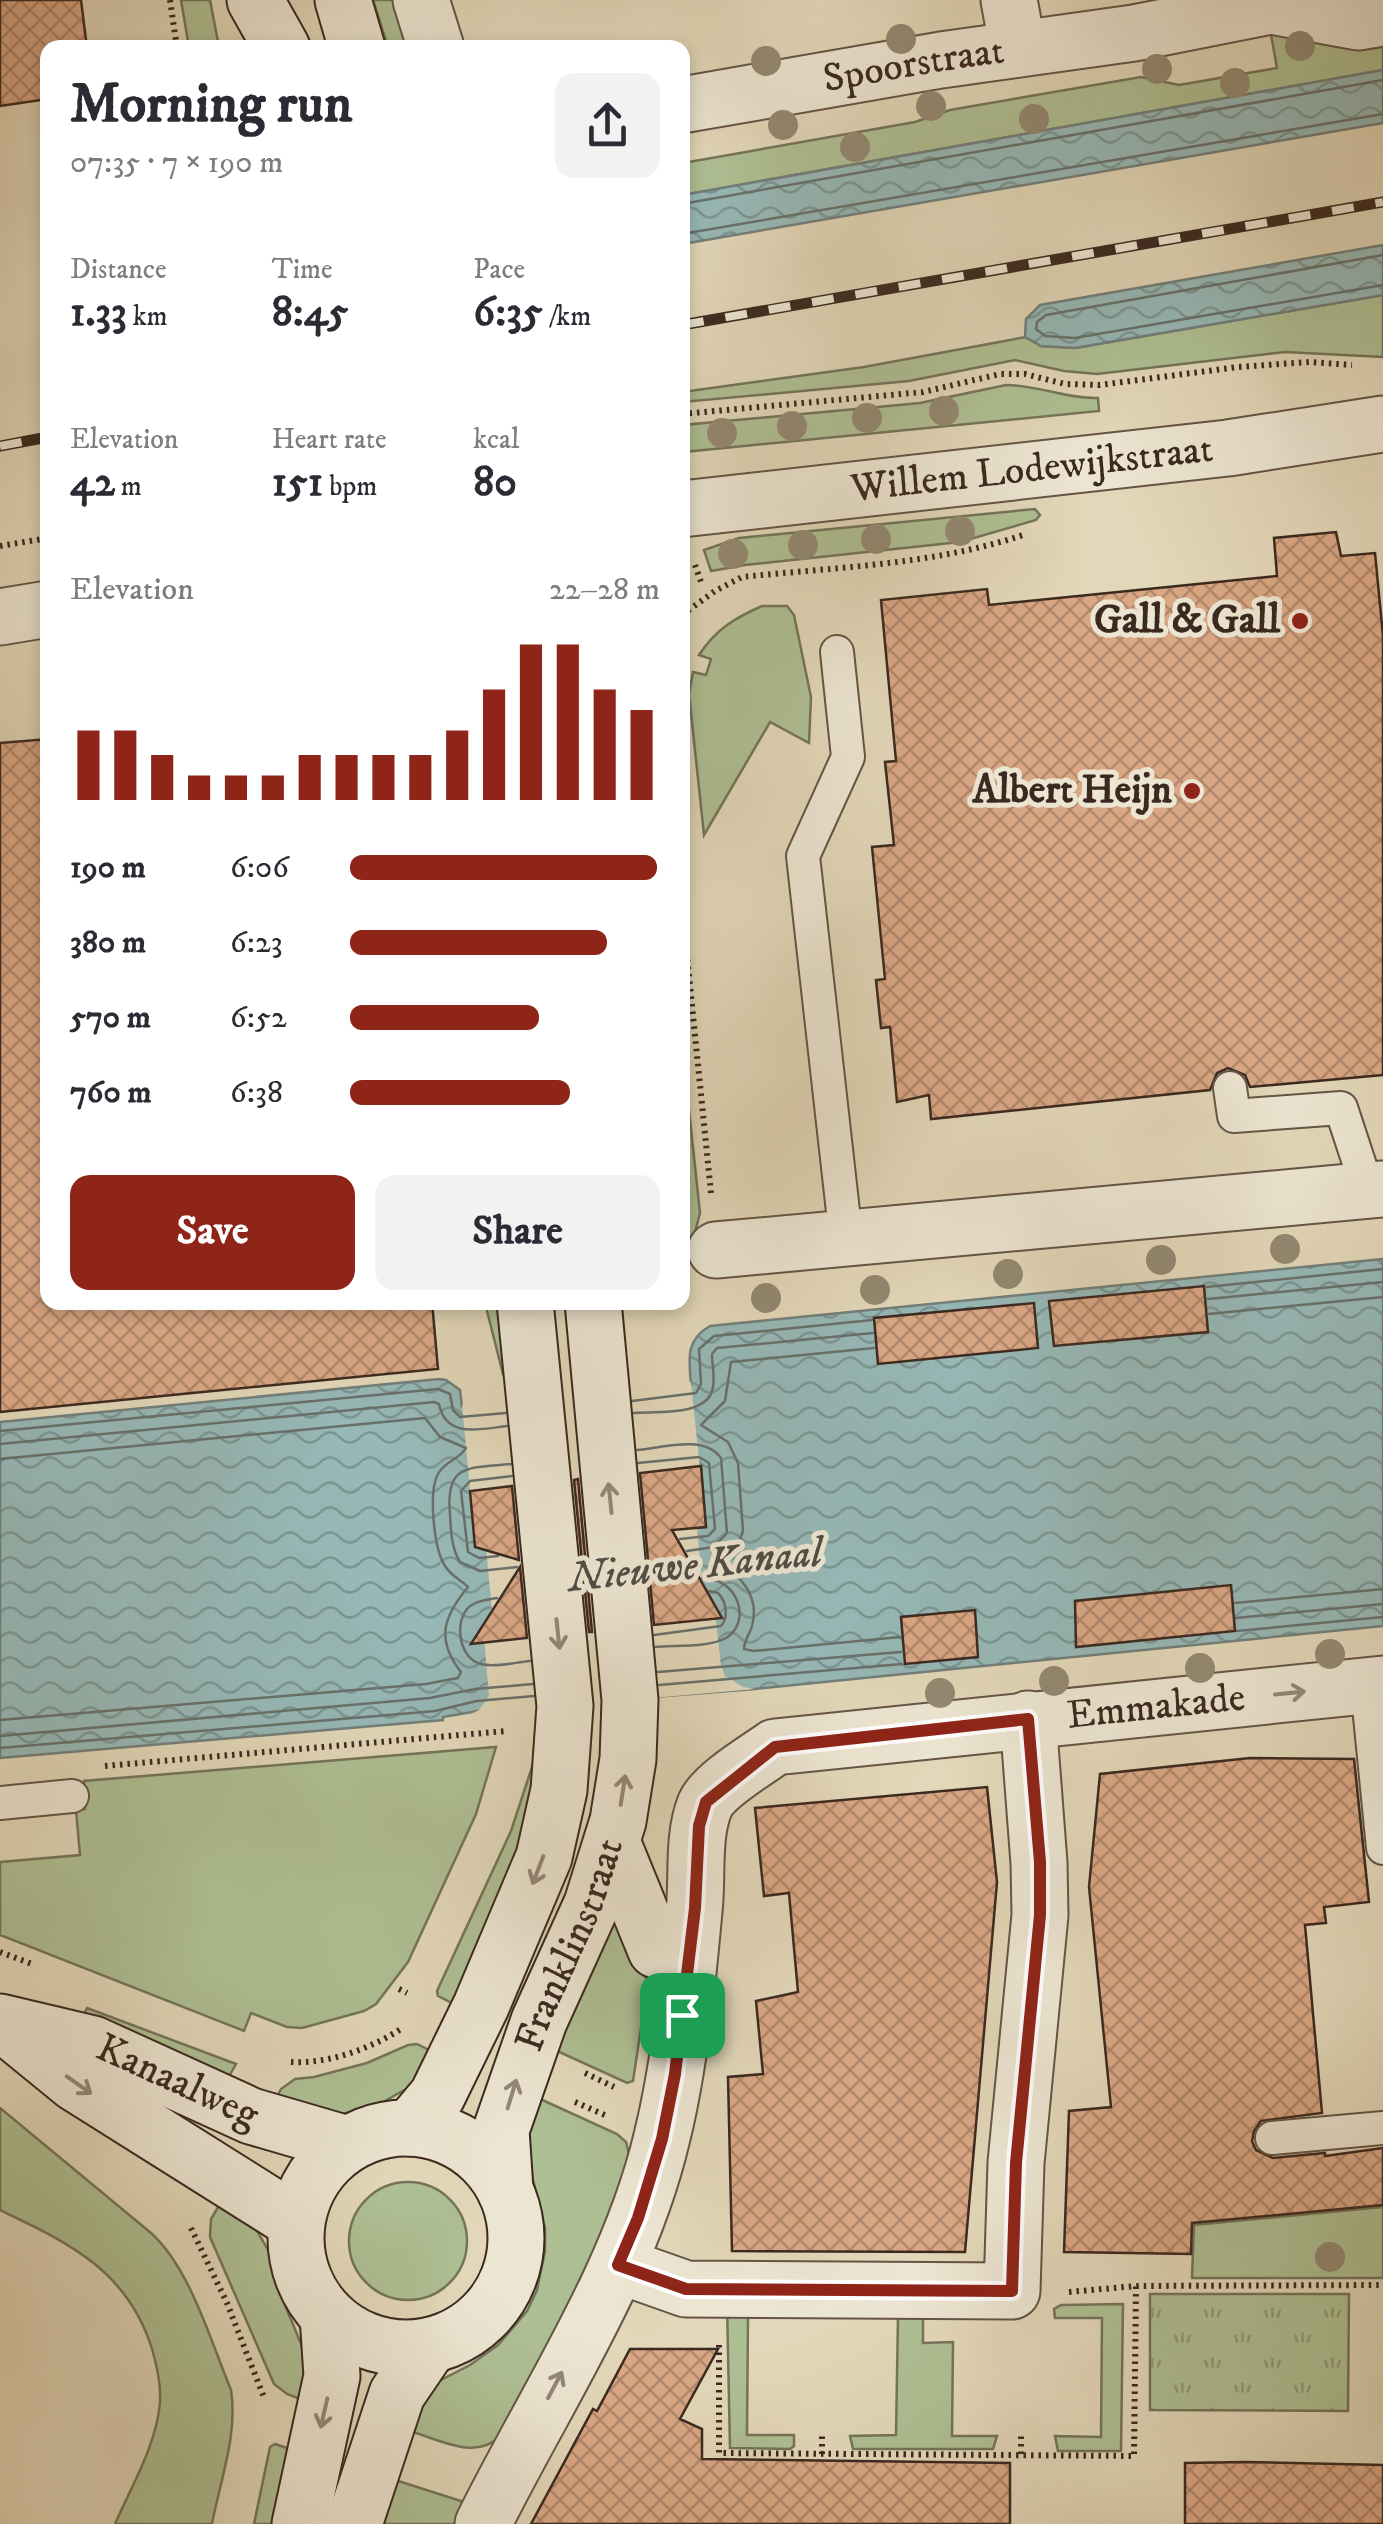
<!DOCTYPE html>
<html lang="en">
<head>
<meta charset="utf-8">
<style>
	body { margin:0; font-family:"IM FELL DW Pica",serif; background:#f2f2f3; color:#2b2b33; height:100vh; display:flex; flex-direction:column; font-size:38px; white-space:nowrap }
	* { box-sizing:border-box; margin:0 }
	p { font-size:32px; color:#7c7c81 }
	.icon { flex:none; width:55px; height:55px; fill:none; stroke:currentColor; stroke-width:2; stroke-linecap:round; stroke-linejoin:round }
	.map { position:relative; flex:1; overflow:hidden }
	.sheet { position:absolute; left:40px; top:40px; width:650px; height:1270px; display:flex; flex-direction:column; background:#fff; border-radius:20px; box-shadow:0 5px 15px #0003 }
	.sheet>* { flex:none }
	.pin { position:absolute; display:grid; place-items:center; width:85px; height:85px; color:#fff; margin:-42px; border-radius:20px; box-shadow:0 5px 15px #0006 }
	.round { display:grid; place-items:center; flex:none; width:105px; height:105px; border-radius:20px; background:#f2f2f3 }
	.overview { display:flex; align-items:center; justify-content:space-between; height:170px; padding:0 30px }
	h1 { font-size:55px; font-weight:800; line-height:75px }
	.stats { display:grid; grid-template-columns:repeat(3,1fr); gap:15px; height:170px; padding:10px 30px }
	.stats div { display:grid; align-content:center }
	.stats b { font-size:42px; font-weight:800 }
	.stats small { font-size:28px; font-weight:400 }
	.stats p { font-size:28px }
	.chart { height:280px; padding:20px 30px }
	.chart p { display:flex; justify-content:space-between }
	.chart svg { width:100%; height:180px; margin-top:10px; stroke:#8f2418; stroke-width:6 }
	.button { display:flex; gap:20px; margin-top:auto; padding:20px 30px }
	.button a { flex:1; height:115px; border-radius:20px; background:#8f2418; color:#fff; font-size:40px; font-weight:800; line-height:115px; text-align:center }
	.button a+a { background:#f2f2f3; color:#2b2b33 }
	ul { padding:0 30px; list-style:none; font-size:32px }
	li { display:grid; grid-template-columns:160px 120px 1fr; align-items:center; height:75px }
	li i { height:25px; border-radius:12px; background:#8f2418 }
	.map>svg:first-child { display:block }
</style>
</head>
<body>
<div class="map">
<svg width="1383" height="2524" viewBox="0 0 1383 2524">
	<defs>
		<pattern id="park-tufts" width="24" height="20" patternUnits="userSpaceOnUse" patternTransform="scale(2.5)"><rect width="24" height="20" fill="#aebf93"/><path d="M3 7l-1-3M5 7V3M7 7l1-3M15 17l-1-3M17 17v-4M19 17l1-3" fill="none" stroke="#8f9b78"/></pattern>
		<pattern id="water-waves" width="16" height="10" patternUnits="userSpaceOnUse" patternTransform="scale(2.5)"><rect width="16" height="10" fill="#96b8b6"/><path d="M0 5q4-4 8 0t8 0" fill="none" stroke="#7c9694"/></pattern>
		<pattern id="building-cross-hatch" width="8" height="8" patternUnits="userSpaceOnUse" patternTransform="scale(2.5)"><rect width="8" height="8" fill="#daa784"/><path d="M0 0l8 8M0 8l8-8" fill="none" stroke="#b2886c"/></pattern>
	</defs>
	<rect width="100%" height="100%" fill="#e2d7b8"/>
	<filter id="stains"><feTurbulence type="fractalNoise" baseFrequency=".002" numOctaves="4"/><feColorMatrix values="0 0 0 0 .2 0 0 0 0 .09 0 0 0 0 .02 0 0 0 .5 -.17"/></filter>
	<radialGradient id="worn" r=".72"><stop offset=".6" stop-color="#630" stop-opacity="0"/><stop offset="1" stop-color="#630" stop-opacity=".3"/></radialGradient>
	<!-- grass -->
	<path fill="#aebf93" stroke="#74745a" stroke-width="2.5" d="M181,0H210L219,47H189Z
		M373,0H402L418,47H388Z
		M1270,29L1383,44V70L683,195V163L915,122L950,110L1141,77L1179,85L1277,68Z
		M1383,295V357L1285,352L1097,374L1064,371L1015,360L909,381L683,402L682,392L864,367L1026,337L1041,346L1075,348Z
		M1006,385C1038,385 1066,399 1098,398L1099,411L683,452V425L920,403Z
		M1035,509L1040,515L1036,520L960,542L745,565L711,571L704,550L739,538Z
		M762,606H787L794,615L811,697L809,743L770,722L704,835L689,694L693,672L706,675L711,659L699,655C716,629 735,618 762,606Z
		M682,1045L700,1213L695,1232L683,1245Z
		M485,1303H504L515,1372L503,1374Z
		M496,1747L476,1814L408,1962L376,2004L364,2011L302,2028L287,2027L251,2013L244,2031L0,1935V1862L80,1855L76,1810L85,1809L84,1781Z
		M535,1758L541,1805L454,2004L438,1996L437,1991L511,1831Z
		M622,1905L646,1977V1995L633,2081L627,2083L555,2050L566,2012Z
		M87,2008L236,2064L227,2080L81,2020Z
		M417,2044L431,2051L418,2076L406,2089L376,2106L334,2116L275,2101L281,2089L295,2079L314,2077L367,2063L408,2045Z
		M538,2098L617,2134L626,2142L631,2162L602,2242L501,2436C476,2460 442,2441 413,2432L419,2404L439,2381L470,2365L498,2345L527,2311L537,2290L545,2251V2228L528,2160L526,2137Z
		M0,2108L151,2233C190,2268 211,2342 231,2390C238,2434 220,2481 212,2524H115C131,2487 157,2444 160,2402C161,2384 157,2366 152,2349C128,2271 69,2243 0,2210Z
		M349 2241a59 59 0 1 1 118 0a59 59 0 1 1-118 0Z
		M221,2202L252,2222L268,2250L280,2293L306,2356L307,2372L300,2399L287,2394L274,2384L210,2237L211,2219Z
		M1383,2207V2278H1192L1194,2225Z
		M727,2304L748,2316L747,2435H794V2446L790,2449L730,2448Z
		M1123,2304L1121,2451H1058L1055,2436L1101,2437L1102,2318H1055L1054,2309L1061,2305Z
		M898,2317H923V2343L953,2342L952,2436H997L993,2449H853L850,2436L896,2435Z
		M275,2444L293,2450L281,2524H254L270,2447Z
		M395,2480L461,2501L463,2508L454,2524H375Z"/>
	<!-- park -->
	<path fill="url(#park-tufts)" stroke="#74745a" stroke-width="2.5" d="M1150,2294H1349L1348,2411L1150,2410Z"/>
	<!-- water -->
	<path fill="url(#water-waves)" stroke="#727f7a" stroke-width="2.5" fill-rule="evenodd" d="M1383,70V123L683,244V195Z
		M1383,245V295L1075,348L1041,346L1025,337L1026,319L1040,305Z
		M1383,1259V1626L755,1689L478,1711L443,1717V1720L0,1758V1422L439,1379L446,1380L460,1390L462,1407L691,1385C689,1359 685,1340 710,1326ZM701,1467L706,1527L477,1547L471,1491ZM704,1601L715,1618L485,1642L493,1621Z"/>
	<!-- pier -->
	<path fill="#e2d7b8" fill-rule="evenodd" d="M691,1382L706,1527L697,1528L704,1600L714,1604L721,1666L725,1676L743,1687L755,1689L471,1714L479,1710L489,1696L483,1625L493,1621L486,1548L475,1541L462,1405ZM696,1472L701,1522L481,1543L476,1495ZM704,1606L710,1614L489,1637L488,1628Z"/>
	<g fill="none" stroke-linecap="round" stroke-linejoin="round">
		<!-- shore -->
		<path stroke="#68706b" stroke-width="2.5" d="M682,204L1383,80
			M682,234L1383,114
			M1383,255L1046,315L1037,322L1036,329L1045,336L1075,338L1383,285
			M1207,1287L1383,1269
			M1208,1299L1383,1282
			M1209,1314L1383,1297
			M874,1348L731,1362L725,1401L701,1425L728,1442L738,1463L743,1531L738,1545L724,1562C742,1580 760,1597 752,1626C749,1636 744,1640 744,1649L754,1651L900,1637
			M632,1401L696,1393L701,1384L699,1349L714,1336L872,1320
			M633,1413C656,1411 709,1417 713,1387C715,1376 712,1364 712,1354L717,1348L873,1333
			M0,1431L438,1389L450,1394L453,1410L460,1417L506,1413
			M0,1444L434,1402L439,1404C446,1439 480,1429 507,1426
			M637,1450C663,1448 704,1434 721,1458L727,1533L714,1547L687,1551
			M0,1459L425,1418L440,1437L466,1448C460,1459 445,1461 438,1474C428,1492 434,1549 445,1566C451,1576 461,1580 468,1587C444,1616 435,1639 461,1672L458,1678L426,1684L0,1720
			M638,1463L699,1457L709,1463L715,1529L708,1536L680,1539
			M511,1464C469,1468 445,1463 450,1514C451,1531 451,1547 460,1562L480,1571L517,1567
			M498,1556L479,1558L468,1552L461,1491L470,1481L512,1476
			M497,1598C486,1600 474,1601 467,1609C454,1625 460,1659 481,1664C496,1668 516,1662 530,1661
			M1235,1603L1383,1589
			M1236,1618L1383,1604
			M1237,1631L1383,1617
			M654,1635L721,1626C729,1617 726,1601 718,1593L709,1591
			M655,1647C675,1645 708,1648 726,1638C752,1622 739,1578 702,1578
			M658,1672L901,1652
			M659,1685L902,1664
			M0,1736L430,1698L475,1689L533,1684
			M0,1748L435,1711L477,1701L534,1696"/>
	</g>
	<!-- building -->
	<path fill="url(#building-cross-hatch)" stroke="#3b2920" stroke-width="2.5" d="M0,0H81L87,48H48V99L0,106Z
		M1336,532L1341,556L1375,553L1383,636V1075L1250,1087L1245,1075L1228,1068L1217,1073L1210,1090L931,1119L929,1095L897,1102L890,1027L881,1028L876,980L885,979L872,847L894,845L885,762L896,761L881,600L987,589L989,605L1277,576L1274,538Z
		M48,739V1302H432L438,1369L0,1412V743Z
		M1204,1286L1208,1332L1054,1346L1049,1301Z
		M1034,1303L1038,1348L878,1364L874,1318Z
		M701,1466L706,1527L672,1530L722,1618L654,1625L640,1473Z
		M578,1479L592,1632H589L574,1480Z
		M512,1486L519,1560L475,1547L470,1491Z
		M520,1567L527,1638L471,1644Z
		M1231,1585L1235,1631L1076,1647L1075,1601Z
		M975,1610L978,1657L905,1664L901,1617Z
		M1250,1758L1354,1759L1369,1902L1324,1907L1326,1923L1305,1925L1322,2113L1261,2121L1254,2131L1252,2141L1256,2150L1273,2158L1325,2153V2156L1383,2148V2205L1192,2223L1191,2254L1064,2252L1069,2111L1111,2107L1089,1887L1100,1774Z
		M987,1787L997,1882L965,2252L732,2251L728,2077L763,2074L756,2001L798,1992L789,1893L764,1896L755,1808Z
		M630,2349H718L680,2419L702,2429V2459L1010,2463V2524H531L593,2409L597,2411Z
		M1246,2462L1383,2465V2524H1185V2463Z"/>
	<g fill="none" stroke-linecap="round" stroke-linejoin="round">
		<defs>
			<path id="service" d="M837,652L848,757L803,856L846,1238
				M1230,1088L1234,1116L1341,1108L1368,1190
				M1367,1686L1383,1848
				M0,1803L72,1796
				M1272,2138L1383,2128"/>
			<g id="minor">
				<path d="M421,0L436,48"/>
				<path d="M1009,0L1018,49"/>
				<path id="s1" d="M682,105L941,60L1134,33L1271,6L1358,22L1383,18"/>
				<path d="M0,617L48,609"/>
				<path d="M716,1250L1383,1189"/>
				<path d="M618,2265L686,2289L1012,2291L1016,2163L1040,1915L1039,1863L1028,1719"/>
				<path id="s2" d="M483,2524C546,2397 629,2276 662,2137C680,2064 687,1986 694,1911C698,1878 692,1837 705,1805C714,1785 757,1760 775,1747L1383,1684"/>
			</g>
			<g id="tertiary">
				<path id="s3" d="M682,509L1228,448L1383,424"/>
			</g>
			<g id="secondary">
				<path d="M255,0L282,48"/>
				<path d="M343,0L357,48"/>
				<path d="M612,1842L656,1950"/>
				<path id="s4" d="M0,2022L93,2044L251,2116L347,2144"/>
				<path d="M9,2029L75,2083L296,2222"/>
				<path d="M410,2128L437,2096L481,2006L544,1857L559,1790L565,1706L525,1302"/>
				<circle cx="406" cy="2238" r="110"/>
				<path id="s5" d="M505,2190L501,2130L539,2021L592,1904L618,1821L628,1759L630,1700L593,1302"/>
				<path d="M300,2524L332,2376L328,2316"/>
				<path d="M354,2524L397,2394L429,2347"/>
			</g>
		</defs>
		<!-- service casing -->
		<use href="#service" stroke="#655446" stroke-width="36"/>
		<!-- minor casing -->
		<use href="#minor" stroke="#655446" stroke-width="59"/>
		<!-- tertiary casing -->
		<use href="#tertiary" stroke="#655446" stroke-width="59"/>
		<!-- secondary casing -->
		<use href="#secondary" stroke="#3b2920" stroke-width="59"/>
		<!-- path -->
		<path stroke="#3b2920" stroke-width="6" stroke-dasharray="2.5 5" stroke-linecap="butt" d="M170,0L177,48
			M682,414L923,392L1000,374H1025L1065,384L1100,385L1238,367L1309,362L1352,365
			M0,546L48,538
			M695,565L701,582
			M682,615L715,591L742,577C837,567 935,565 1026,534
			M682,907L711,1193
			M105,1766L506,1731
			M0,1952L32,1964
			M399,1989L407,1993
			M291,2062C328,2064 370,2049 401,2029
			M585,2073L614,2087
			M575,2102L609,2117
			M191,2228L227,2303L265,2400
			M1069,2292L1136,2286L1383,2285
			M719,2345V2453L1134,2456L1136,2286
			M822,2454V2434
			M1021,2454V2436"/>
		<!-- service -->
		<use href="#service" stroke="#ece5d1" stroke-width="32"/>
		<!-- minor -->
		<use href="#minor" stroke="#ece5d1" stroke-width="55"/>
		<!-- tertiary -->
		<use href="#tertiary" stroke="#ece5d1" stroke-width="55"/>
		<!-- secondary -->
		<use href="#secondary" stroke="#ece5d1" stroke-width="55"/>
		<defs>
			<path id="rail" d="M682,325L1383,202
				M0,446L48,437"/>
		</defs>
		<!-- rail casing -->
		<use href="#rail" stroke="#3b2920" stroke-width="11"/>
		<!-- rail -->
		<use href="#rail" stroke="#ece5d1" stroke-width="8" stroke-dasharray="22" stroke-linecap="butt"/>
	</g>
	<!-- trees -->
	<g fill="#938871">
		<circle cx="901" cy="39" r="15"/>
		<circle cx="1300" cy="46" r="15"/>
		<circle cx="766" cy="61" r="15"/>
		<circle cx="1157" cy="69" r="15"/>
		<circle cx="1235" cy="83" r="15"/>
		<circle cx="931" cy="106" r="15"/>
		<circle cx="1034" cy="119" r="15"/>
		<circle cx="783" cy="125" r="15"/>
		<circle cx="855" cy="147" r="15"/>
		<circle cx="944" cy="411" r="15"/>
		<circle cx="867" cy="418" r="15"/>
		<circle cx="792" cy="426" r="15"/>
		<circle cx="722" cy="433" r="15"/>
		<circle cx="960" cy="531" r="15"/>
		<circle cx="876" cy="539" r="15"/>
		<circle cx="803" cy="545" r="15"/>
		<circle cx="733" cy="554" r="15"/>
		<circle cx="1285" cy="1249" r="15"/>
		<circle cx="1161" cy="1260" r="15"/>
		<circle cx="1008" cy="1274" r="15"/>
		<circle cx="875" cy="1290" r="15"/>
		<circle cx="766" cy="1298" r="15"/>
		<circle cx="1330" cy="1654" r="15"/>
		<circle cx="1200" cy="1668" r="15"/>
		<circle cx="1054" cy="1681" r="15"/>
		<circle cx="940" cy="1693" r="15"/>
		<circle cx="1330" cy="2257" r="15"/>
	</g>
	<!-- one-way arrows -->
	<defs><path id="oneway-shaft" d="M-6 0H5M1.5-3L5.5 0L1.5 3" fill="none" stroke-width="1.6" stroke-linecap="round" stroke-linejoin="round" transform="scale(2.5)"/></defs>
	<g stroke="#948778">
		<use href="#oneway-shaft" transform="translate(610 1498) rotate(-96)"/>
		<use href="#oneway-shaft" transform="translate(558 1634) rotate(84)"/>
		<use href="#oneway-shaft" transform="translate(1290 1693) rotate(-6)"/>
		<use href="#oneway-shaft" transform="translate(623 1790) rotate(-81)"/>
		<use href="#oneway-shaft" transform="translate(538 1870) rotate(111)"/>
		<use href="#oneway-shaft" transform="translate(79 2085) rotate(35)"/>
		<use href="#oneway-shaft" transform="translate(512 2094) rotate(-73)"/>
		<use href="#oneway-shaft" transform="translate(555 2385) rotate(-62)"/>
		<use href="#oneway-shaft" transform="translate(324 2413) rotate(103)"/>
	</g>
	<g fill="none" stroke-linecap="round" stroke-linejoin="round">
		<defs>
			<path id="route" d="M1028,1719L1040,1862V1915L1016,2163L1012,2291L686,2289L618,2265L638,2218L662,2139L675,2074L695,1908L699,1826L706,1802L775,1747Z"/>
		</defs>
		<!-- route casing -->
		<use href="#route" stroke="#fff" stroke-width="20"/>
		<!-- route -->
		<use href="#route" stroke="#8f2418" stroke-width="12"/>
	</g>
	<!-- markers -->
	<g fill="#8f2418" stroke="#ece5d1" stroke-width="4">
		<circle cx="1300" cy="621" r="10"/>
		<circle cx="1192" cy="791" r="10"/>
	</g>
	<g text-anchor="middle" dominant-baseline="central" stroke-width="10" stroke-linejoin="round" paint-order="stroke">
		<!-- street labels -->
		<g font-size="40" fill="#3b2920" stroke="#ece5d1">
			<text stroke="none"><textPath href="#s1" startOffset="235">Spoorstraat</textPath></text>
			<text stroke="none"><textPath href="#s3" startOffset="352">Willem Lodewijkstraat</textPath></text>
			<text stroke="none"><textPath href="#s2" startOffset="1238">Emmakade</textPath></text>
			<text stroke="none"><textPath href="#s5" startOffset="258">Franklinstraat</textPath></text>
			<text stroke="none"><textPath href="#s4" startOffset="188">Kanaalweg</textPath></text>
		</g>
		<!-- poi labels -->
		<g font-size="40" font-weight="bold" fill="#3b2920" stroke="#ece5d1" text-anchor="end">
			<text x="1280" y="621">Gall &amp; Gall</text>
			<text x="1172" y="791">Albert Heijn</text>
		</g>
		<!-- water labels -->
		<g font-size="42" font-style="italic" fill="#524d46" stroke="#ece5d1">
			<text transform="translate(695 1566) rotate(-6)">Nieuwe Kanaal</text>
		</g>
	</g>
	<rect width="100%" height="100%" filter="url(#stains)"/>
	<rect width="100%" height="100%" fill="url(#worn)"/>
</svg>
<div class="pin" style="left:682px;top:2015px;background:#1e9e55"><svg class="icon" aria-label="arrive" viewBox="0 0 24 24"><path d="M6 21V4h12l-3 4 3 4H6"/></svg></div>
<section class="sheet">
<div class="overview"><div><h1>Morning run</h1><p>07:35 · 7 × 190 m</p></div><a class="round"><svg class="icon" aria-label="share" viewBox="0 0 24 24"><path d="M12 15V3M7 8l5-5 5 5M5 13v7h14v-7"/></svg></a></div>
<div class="stats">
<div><p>Distance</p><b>1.33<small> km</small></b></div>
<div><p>Time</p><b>8:45</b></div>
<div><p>Pace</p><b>6:35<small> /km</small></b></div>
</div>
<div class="stats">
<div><p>Elevation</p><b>42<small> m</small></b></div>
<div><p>Heart rate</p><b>151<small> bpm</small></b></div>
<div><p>kcal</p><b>80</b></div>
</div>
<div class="chart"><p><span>Elevation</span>22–28 m</p>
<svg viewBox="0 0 160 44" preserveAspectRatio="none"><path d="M5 44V27M15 44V27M25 44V33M35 44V38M45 44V38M55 44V38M65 44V33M75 44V33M85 44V33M95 44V33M105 44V27M115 44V17M125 44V6M135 44V6M145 44V17M155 44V22"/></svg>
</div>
<ul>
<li><b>190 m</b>6:06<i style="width:99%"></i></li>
<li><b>380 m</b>6:23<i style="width:83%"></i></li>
<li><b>570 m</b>6:52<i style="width:61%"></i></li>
<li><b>760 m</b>6:38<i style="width:71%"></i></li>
</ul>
<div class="button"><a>Save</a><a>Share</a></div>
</section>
</div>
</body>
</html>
